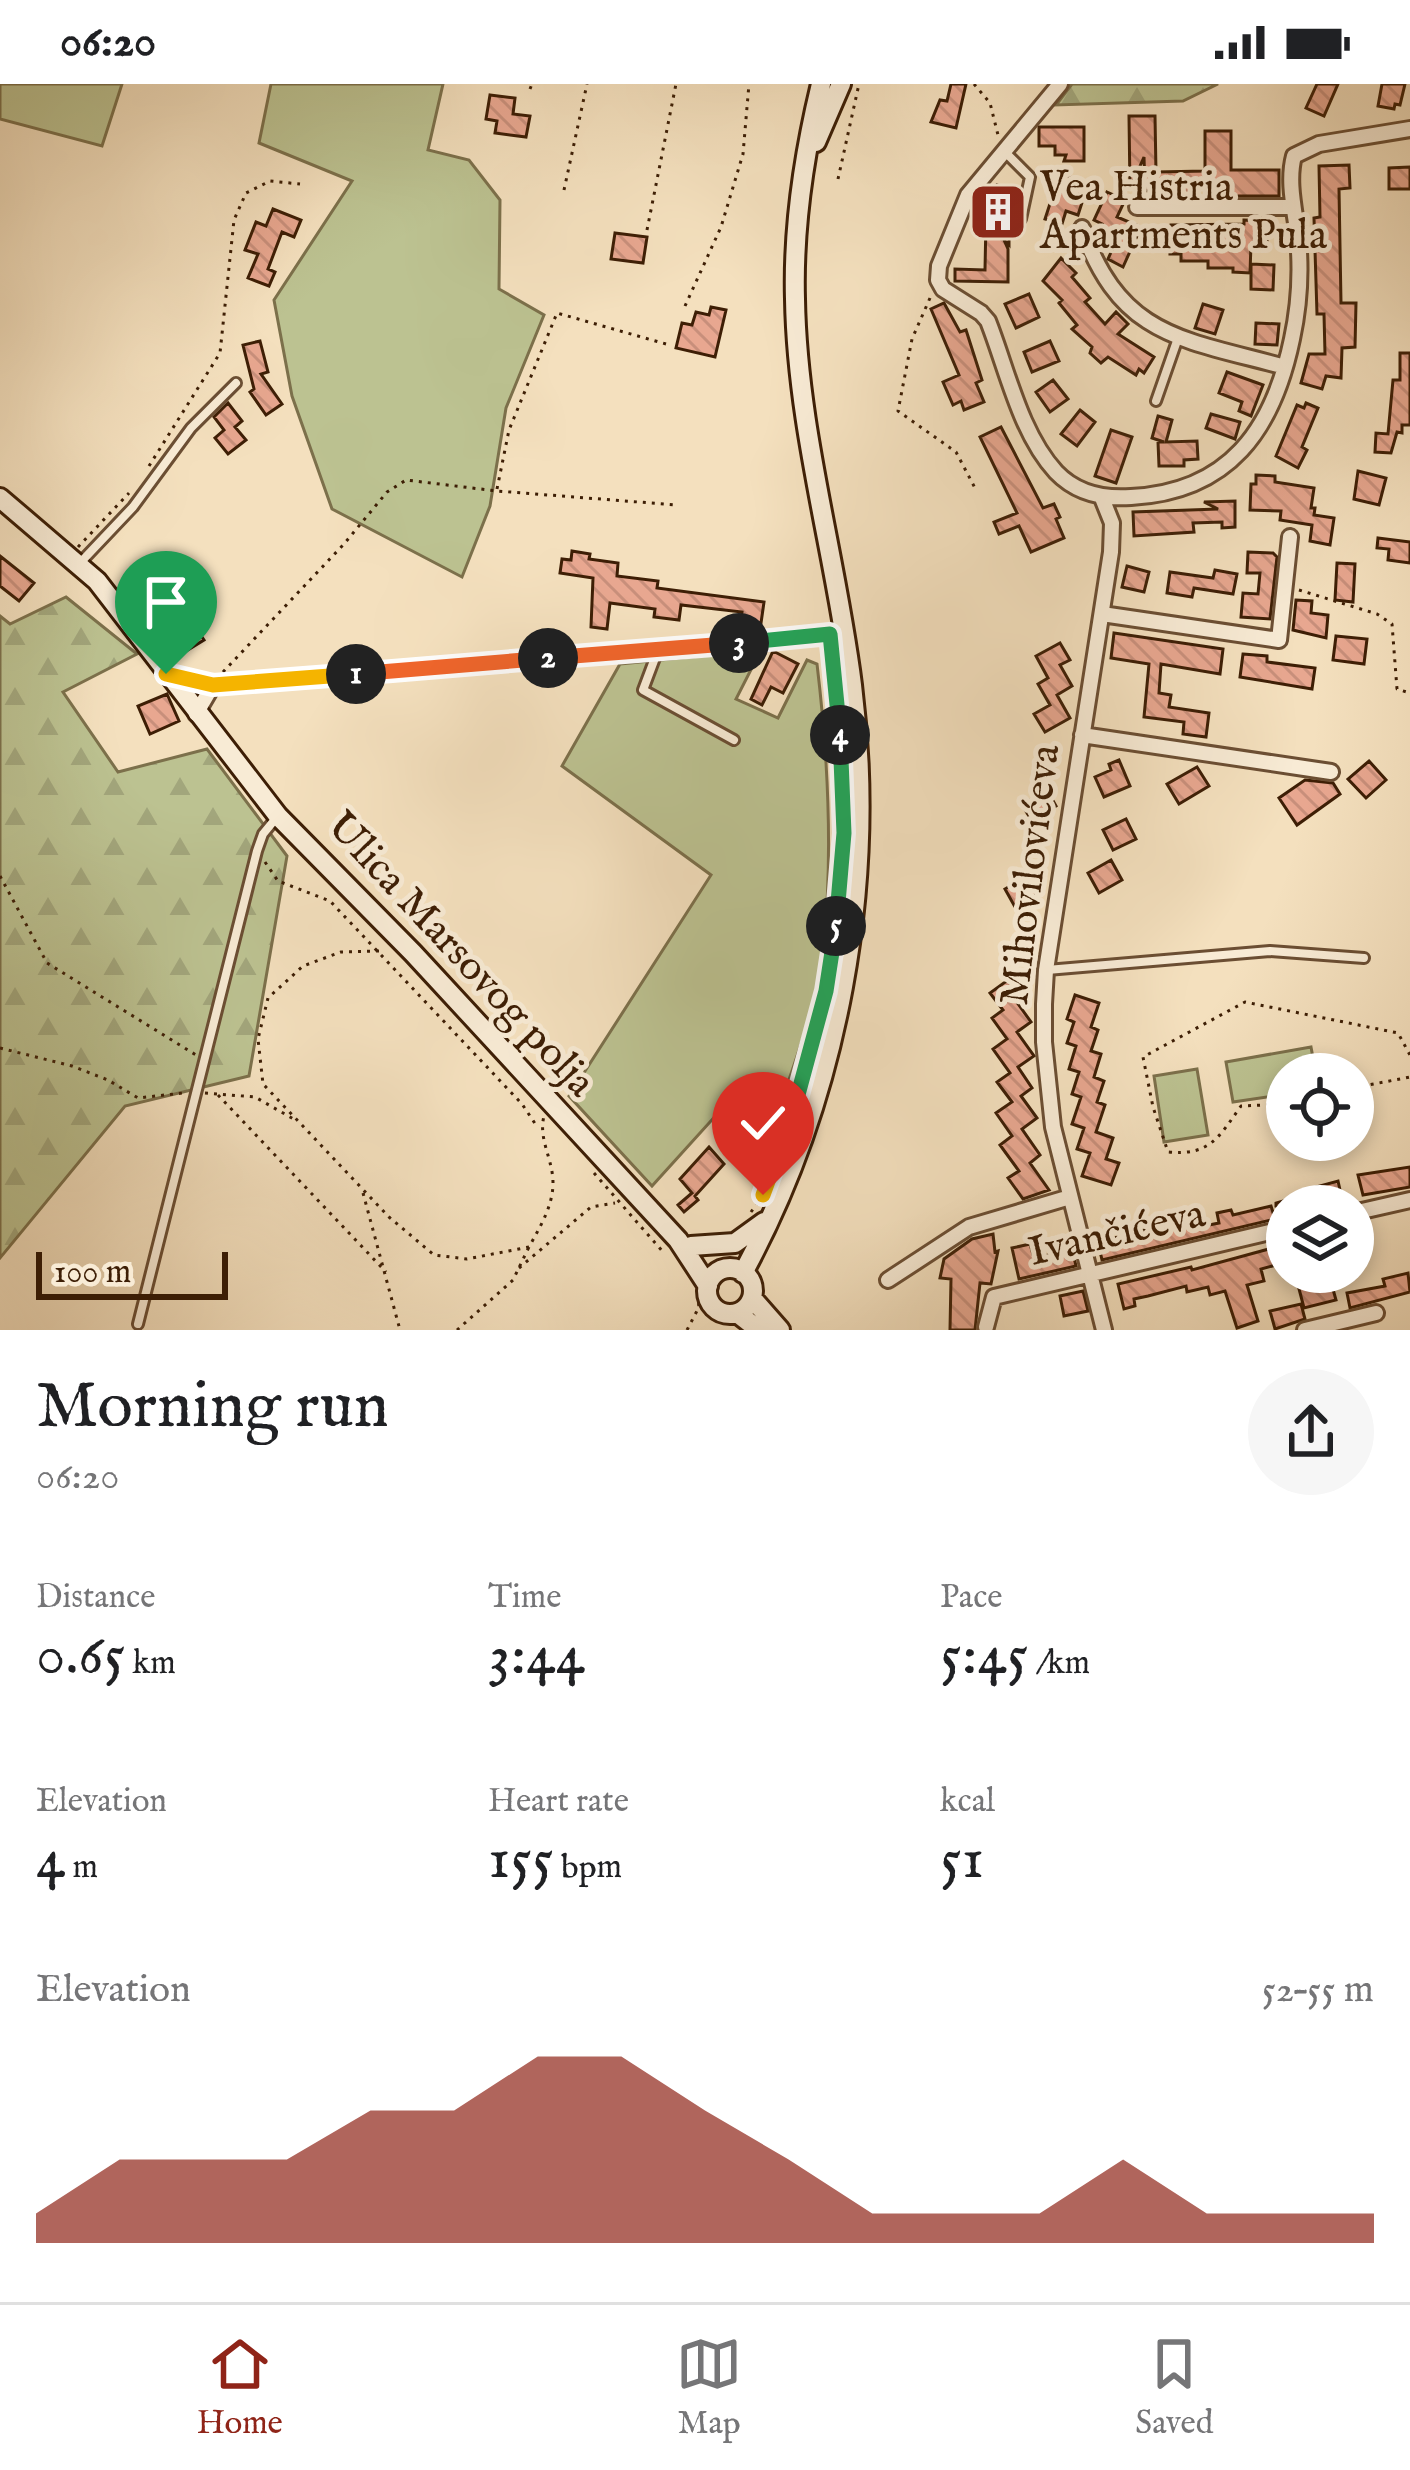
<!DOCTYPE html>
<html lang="en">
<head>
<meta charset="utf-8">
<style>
	body { margin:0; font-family:"IM FELL English",serif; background:#f6f6f6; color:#202124; height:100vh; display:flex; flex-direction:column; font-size:45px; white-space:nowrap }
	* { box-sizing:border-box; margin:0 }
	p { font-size:39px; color:#757577 }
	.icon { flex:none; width:66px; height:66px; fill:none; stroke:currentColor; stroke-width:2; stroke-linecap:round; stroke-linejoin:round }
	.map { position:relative; height:1246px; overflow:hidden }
	.drawer { display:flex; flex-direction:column; background:#fff; flex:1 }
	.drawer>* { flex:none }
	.tools { position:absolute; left:1266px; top:969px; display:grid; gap:24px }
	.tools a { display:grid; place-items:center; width:108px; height:108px; border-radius:50%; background:#fff; box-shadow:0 6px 18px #0003; font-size:60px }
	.scale { position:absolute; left:36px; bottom:30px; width:192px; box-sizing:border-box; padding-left:12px; border:6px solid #3d1e05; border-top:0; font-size:33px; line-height:42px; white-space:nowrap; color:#3d1e05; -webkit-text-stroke:9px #f8ebd5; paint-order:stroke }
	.pin { position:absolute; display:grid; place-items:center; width:102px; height:102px; color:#fff; margin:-123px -51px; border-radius:50% 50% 50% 0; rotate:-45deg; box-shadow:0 0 12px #0007 }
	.pin .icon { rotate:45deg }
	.km { position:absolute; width:60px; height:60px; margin:-30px; border-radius:50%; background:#222; color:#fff; font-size:33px; line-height:60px; text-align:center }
	.round { display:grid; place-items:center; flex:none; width:126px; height:126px; border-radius:63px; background:#f6f6f6 }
	.head { display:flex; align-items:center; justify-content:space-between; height:204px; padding:0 36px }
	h1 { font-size:66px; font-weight:600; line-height:90px }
	.metrics { display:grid; grid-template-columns:repeat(3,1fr); gap:18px; height:204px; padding:12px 36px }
	.metrics div { display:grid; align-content:center }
	.metrics b { font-size:60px; font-weight:600 }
	.metrics small { font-size:33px; font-weight:400 }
	.metrics p { font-size:33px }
	.chart { height:336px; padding:24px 36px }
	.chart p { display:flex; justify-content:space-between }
	.chart svg { width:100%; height:216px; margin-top:12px; fill:#8f2418; opacity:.7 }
	.status { display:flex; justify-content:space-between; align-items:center; height:84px; padding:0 60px; background:#fff; direction:ltr }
	.status svg { height:33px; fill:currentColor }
	.menu { display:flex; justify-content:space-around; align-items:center; height:168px; border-top:3px solid #e0e0e0; background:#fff; font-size:33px; color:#757577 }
	.menu a { display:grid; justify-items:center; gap:6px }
	.menu .selected { color:#8f2418 }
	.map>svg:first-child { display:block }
</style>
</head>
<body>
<div class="status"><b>06:20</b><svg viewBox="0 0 49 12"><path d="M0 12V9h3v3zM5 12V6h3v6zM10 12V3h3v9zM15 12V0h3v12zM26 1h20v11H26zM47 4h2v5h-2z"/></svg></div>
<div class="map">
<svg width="1410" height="1246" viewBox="0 0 1410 1246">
	<defs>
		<pattern id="forest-firs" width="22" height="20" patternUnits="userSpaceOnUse" patternTransform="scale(3)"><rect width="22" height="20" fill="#bcc291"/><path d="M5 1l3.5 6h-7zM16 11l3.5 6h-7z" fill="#a2a67c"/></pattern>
		<pattern id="building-back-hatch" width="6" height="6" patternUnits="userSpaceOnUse" patternTransform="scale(3)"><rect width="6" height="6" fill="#e8a790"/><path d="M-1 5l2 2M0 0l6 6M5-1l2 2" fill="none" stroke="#c88f7b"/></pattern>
	</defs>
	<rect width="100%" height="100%" fill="#f4e0be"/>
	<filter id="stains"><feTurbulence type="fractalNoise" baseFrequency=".00167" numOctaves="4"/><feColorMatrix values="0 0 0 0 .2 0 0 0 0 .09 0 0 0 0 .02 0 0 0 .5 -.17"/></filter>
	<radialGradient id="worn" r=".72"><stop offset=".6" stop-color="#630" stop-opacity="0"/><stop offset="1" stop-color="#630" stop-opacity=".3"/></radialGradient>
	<!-- green -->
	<path fill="#bcc291" stroke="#7c704b" stroke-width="3" d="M0,0H122L102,62L0,35Z
		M271,0H443L428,66L469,76L500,116L499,205L544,231L506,324L490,422L462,493L332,425L292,312L274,216L352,97L259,59Z
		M761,566L736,615L778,634L807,576L817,580C828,672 833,766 824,858C818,928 786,998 766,1064L719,1028L652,1102L569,1012L711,791L562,682L620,580Z
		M1311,963L1316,990H1287V1010L1233,1018L1226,978Z
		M1197,985L1208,1051L1164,1058L1154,992Z"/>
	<!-- forest -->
	<path fill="url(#forest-firs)" stroke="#7c704b" stroke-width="3" d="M1072,0H1218L1183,17L1056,21Z
		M66,513L137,570L63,608L118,688L207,665L287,772L249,992L125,1022L0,1174V532L10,540Z"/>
	<!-- building -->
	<path fill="url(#building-back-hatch)" stroke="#3d1e05" stroke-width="3" d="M951,0H966L956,44L931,38L940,16L947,17Z
		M1317,0H1338L1324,32L1306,24Z
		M1382,0H1405L1400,21L1395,20L1394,25L1378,22Z
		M490,11L515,14L513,30L530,32L526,53L495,49L497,37L486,35Z
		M1129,32H1155L1156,88L1205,87V47H1231V86H1279V112H1213V101H1192L1193,112H1152V107H1145L1144,73L1130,105Z
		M1039,43H1084V77H1064L1066,71H1055V62H1039Z
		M1349,81L1350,104L1339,105L1341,219H1356L1355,263L1342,264L1341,294L1326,292L1322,305L1301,299L1309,270H1325L1324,230H1317L1314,134L1320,133L1319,82Z
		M1410,83V105H1389V84Z
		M1060,89L1088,100L1078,131L1066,127L1062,140L1045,135Z
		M997,101L1005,104L1013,149H1009V161L1004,156L1008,165V198L955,197V185L985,186L986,136Z
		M1107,108L1125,116L1117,133L1141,143L1123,183L1108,175L1112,166L1102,162L1107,151L1098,147L1102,140L1094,136Z
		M273,125L301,136L294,153L282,148L268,185L275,188L269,202L248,194L258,170L245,166L256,138L266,142Z
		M1244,136L1267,137V161L1251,160L1250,189L1233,188V184H1208V177H1181V170H1170L1171,141L1244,140Z
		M615,149L647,153L643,179L611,175Z
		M1061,174L1076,189L1072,193L1090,214L1085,218L1105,240L1116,228L1128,240L1118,250L1154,273L1144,289L1139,285L1136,291L1108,273L1101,279L1090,269L1092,263L1072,245L1077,241L1059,219L1062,216L1043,197Z
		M1251,180L1274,181L1273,206L1251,205Z
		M1029,210L1039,233L1016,244L1005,220Z
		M944,219L960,248L966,246L982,296L976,299L984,318L964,326L961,317L953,321L943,298L959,291L931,225Z
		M1203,220L1223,226L1215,250L1195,244Z
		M711,223L726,226L715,273L676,264L682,239L692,241L696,228L709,231Z
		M1256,239L1279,240L1277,261L1255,260Z
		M260,257L268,288L261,290L282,320L266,331L250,308L254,305L243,261Z
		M1050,257L1059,277L1032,288L1024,268Z
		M1400,269H1410V341H1402V349L1397,348L1391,369L1375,368L1376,349L1388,350L1393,296H1400Z
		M1227,288L1263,301L1251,332L1239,327L1242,318L1219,309Z
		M1053,296L1068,315L1050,328L1036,308Z
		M228,319L242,337L235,343L246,356L228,370L215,354L224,346L214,333Z
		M1306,319L1318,324L1302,363L1307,366L1298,384L1276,372L1297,321L1304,324Z
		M1080,326L1095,338L1077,362L1061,350Z
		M1211,330L1240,338L1235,355L1206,344Z
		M1158,332L1172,336L1166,358L1197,357L1198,375L1184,376V382H1159L1158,358H1164L1152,354Z
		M1001,343L1043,424L1054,420L1060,433L1056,435L1064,454L1031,468L1019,442L999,450L994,438L1017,429L980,353Z
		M1111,346L1132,353L1116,399L1095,392Z
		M1358,387L1386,394L1379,421L1354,415Z
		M1256,391L1275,392V398L1314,404L1311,424H1315L1314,431L1334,434L1330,461L1310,457L1312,441L1280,436L1281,427L1250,426L1251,400H1256Z
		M1235,417V443L1222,444V438L1193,439L1194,448L1134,452L1133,428L1218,425L1204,418Z
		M1378,454L1410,458V479L1388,476L1389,465L1377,464Z
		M572,467L590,470L589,475L618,479L617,492L658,497L657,504L764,518L761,539L741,537L742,528L681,521L679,536L654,533L655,525L610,519L607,545L591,543L593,494L560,489L562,475L571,476Z
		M1248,468L1273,469L1277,473L1270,535L1241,533L1243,509L1258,510L1260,489H1247Z
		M0,472L34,499L19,517L0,502Z
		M1337,479L1355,480L1353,518L1335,516Z
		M1127,482L1149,488L1144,508L1122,503Z
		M1215,486L1237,490L1233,510L1194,504L1192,513L1167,509L1170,488L1213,494Z
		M1296,516L1312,517L1311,529L1328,531L1326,554L1293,546Z
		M192,538L204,556L183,569L171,551Z
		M1114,549L1223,565L1220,590L1161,580L1159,609L1171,611L1169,623L1209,629L1206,653L1183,650L1184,638L1144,633L1149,580L1111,574Z
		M1336,552L1367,555L1364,580L1333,576Z
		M1060,559L1070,576L1060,581L1072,602L1057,611L1070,634L1045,648L1034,630L1050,621L1038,600L1048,594L1036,572Z
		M773,567L798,580L783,609L771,603L762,621L751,615Z
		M1243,570L1267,572V578L1315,584L1312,605L1240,593Z
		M167,610L179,637L150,650L138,622Z
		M1119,676L1130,702L1104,713L1095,693L1111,686L1109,680Z
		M1369,677L1386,696L1366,714L1348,695Z
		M1197,683L1209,702L1179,720L1167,700Z
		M1305,696L1333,699L1340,710L1297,741L1279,714Z
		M1047,706L1056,722L1032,737L1022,721Z
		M1126,735L1136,755L1113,766L1103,746Z
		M1111,776L1122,796L1099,809L1088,789Z
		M1029,791L1040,808L1015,823L1005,805Z
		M1012,893L1025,911L1016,917L1031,938L1017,948L1034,972L1018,983L1032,1004L1021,1012L1037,1034L1022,1045L1040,1071L1030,1079L1049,1106L1023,1115L1008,1094L1019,1087L1000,1061L1012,1052L996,1029L1012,1018L997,998L1010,989L993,965L1007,955L992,934L1003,926L990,909Z
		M1075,911L1099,919L1091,943L1098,946L1091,967L1101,970L1094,993L1104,997L1097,1018L1105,1021L1096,1048L1113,1054L1106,1075L1119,1079L1111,1101L1082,1092L1090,1069L1077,1065L1084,1044L1072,1040L1081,1013L1072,1010L1079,988L1069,985L1076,962L1067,959L1074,938L1067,935Z
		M709,1063L724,1080L695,1112L698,1116L684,1128L678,1121L692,1109L680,1095Z
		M1410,1083V1103L1363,1111L1358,1091Z
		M1338,1097L1342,1115L1315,1122H1276V1119L1317,1107L1316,1103Z
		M1271,1122L1275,1135L1102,1176L1098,1158L1156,1143L1198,1137L1199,1143L1219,1139L1217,1129L1231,1126L1233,1131Z
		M993,1150L995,1168L998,1167L991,1200L980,1199L975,1246H950L951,1195L940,1194L944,1175L972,1155Z
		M1030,1160L1034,1174L1072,1166L1076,1182L1019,1195L1012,1164Z
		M1287,1160V1178L1261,1185L1264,1197L1247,1201L1258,1237L1237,1244L1225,1207L1210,1211L1208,1203L1187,1208L1186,1202L1148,1212L1134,1215L1135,1222L1124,1225L1118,1200L1191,1183L1192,1186Z
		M1408,1189L1410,1208L1350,1224L1347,1209L1385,1202L1383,1195Z
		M1323,1194L1325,1199L1331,1198L1336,1216L1304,1224L1298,1201Z
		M1083,1207L1088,1227L1064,1232L1060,1212Z
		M1301,1220L1305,1235L1275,1245L1270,1227Z"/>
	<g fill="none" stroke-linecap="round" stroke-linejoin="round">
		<defs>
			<path id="lane" d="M1004,67L1030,93L1021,135
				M1156,317L1178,254
				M79,480L133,423L191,344L236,299
				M658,566L643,606L734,656
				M1047,886L1270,867L1364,874
				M138,1240L257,767L263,750L277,733"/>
			<path id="street" d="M1060,0L968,111L939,182L938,196L943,205L981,229L988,237C1007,285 1020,349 1056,388C1076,409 1103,415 1131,413C1229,408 1273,346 1292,255C1299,223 1301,186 1298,154C1295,127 1287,98 1294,72L1319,60L1410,45
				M1137,123H1293
				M1082,144C1121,254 1183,255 1285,283
				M1102,414L1112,439L1111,468L1046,886L1044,920V958L1053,1043L1104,1246
				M1102,530L1279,556L1290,453
				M166,590L213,601
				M196,630L213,601L798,554
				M1082,651L1331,688
				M1353,1129L1410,1116
				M888,1196L969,1143L1070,1113
				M986,1243L994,1213L1287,1144
				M1305,1246L1376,1229"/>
			<path id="secondary" d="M816,58L841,0
				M0,414L97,497L278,732L413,869L678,1156L708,1202
				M691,1162L735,1159L764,1138
				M707 1207a23 23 0 1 1 46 0a23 23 0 1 1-46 0Z
				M743,1189C839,1012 877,800 852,601C836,472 797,345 795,215C793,143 804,70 821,0
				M752,1214L780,1246
				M737,1229L759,1246"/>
		</defs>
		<!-- lane casing -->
		<use href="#lane" stroke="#6b4e33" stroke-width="14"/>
		<!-- street casing -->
		<use href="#street" stroke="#6b4e33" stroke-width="20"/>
		<!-- secondary casing -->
		<use href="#secondary" stroke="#3d1e05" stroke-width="24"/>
		<!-- path -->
		<path stroke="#3d1e05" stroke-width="3" stroke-dasharray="3 6" stroke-linecap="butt" d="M974,0L990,19L998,51
			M530,5L532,0
			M838,95L859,0
			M564,106L587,0
			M647,146L676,0
			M930,214L912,255L898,327L956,368L975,404
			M685,222L721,143L743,70L749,0
			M149,382L220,269L234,136L246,109L270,97L300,100
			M497,405L509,346L557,229L666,260
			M78,463L129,409
			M1299,506L1377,530L1392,540L1397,605L1410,609
			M223,588L344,460L387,408L406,396L497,407L677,421
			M265,778L278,797L330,817L522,1020L538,1044
			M0,792L47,879L196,971
			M379,867L341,868L303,882L268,914L258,955L263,1000L389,1133L434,1171L467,1175L529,1163C540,1143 553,1122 553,1099C553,1075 538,1055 544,1032
			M0,964L72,982L108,996L138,1014L183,1009
			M1353,1004L1410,993
			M205,1009L255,1013L297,1037
			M218,1011L386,1188
			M1287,1020L1241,1022C1219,1053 1210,1072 1168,1068L1153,1023L1143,973L1245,918L1398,949L1410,971
			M777,1074L811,969
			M594,1089L664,1169
			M363,1109L400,1246
			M751,1128L763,1111
			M519,1184L591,1123L615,1119
			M457,1246L513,1196L529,1163
			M687,1246L699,1223L698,1215"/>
		<!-- lane -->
		<use href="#lane" stroke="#f8ebd5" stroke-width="8"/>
		<!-- street -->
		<use href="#street" stroke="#f8ebd5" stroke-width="14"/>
		<!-- secondary -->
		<use href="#secondary" stroke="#f8ebd5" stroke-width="18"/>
	</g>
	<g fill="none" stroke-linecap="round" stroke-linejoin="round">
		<defs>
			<path id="split-1" d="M166,590L213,601L356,590"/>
			<path id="split-2" d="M356,590L548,574"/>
			<path id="split-3" d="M548,574L739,559"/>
			<path id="split-4" d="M739,559L830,550L840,651"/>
			<path id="split-5" d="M836,842L844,749L840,651"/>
			<path id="split-6" d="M793,1029L826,907L836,842"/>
			<path id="split-7" d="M763,1111L793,1029"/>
		</defs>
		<!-- split-1 casing -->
		<use href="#split-1" stroke="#fff" stroke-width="24"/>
		<!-- split-2 casing -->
		<use href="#split-2" stroke="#fff" stroke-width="24"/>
		<!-- split-3 casing -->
		<use href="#split-3" stroke="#fff" stroke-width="24"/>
		<!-- split-4 casing -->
		<use href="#split-4" stroke="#fff" stroke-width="24"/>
		<!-- split-5 casing -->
		<use href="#split-5" stroke="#fff" stroke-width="24"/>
		<!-- split-6 casing -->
		<use href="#split-6" stroke="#fff" stroke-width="24"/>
		<!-- split-7 casing -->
		<use href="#split-7" stroke="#fff" stroke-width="24"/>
		<!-- split-1 -->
		<use href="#split-1" stroke="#f5b400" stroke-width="15"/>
		<!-- split-2 -->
		<use href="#split-2" stroke="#f0652b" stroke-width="15"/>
		<!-- split-3 -->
		<use href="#split-3" stroke="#f0652b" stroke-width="15"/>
		<!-- split-4 -->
		<use href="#split-4" stroke="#22a559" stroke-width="15"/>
		<!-- split-5 -->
		<use href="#split-5" stroke="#22a559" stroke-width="15"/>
		<!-- split-6 -->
		<use href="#split-6" stroke="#22a559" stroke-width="15"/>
		<!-- split-7 -->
		<use href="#split-7" stroke="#f5b400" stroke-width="15"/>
	</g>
	<!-- icons -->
	<defs>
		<symbol id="building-square" viewBox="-11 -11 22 22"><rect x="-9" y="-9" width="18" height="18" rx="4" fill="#8f2418" stroke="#f8ebd5"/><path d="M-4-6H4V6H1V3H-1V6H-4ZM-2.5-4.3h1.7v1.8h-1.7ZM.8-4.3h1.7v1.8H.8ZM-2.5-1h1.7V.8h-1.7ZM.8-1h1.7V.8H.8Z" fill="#fff"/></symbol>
	</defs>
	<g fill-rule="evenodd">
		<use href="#building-square" x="965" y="95" width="66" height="66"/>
	</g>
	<g text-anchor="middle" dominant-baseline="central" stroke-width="10" stroke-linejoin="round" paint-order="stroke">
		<!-- poi labels -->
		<g font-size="42" fill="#3d1e05" stroke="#f8ebd5" text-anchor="start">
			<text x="1040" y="104">Vea Histria<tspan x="1040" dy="48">Apartments Pula</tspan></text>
		</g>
		<!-- street labels -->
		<g font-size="42" fill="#3d1e05" stroke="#f8ebd5">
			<text transform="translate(1031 791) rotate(-83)">Mihovilovićeva</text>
			<text transform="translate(460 871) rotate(47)">Ulica Marsovog polja</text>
			<text transform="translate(1117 1150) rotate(-13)">Ivančićeva</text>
		</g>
	</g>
	<rect width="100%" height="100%" filter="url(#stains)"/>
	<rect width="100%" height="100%" fill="url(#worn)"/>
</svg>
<div class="tools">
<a><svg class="icon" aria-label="locate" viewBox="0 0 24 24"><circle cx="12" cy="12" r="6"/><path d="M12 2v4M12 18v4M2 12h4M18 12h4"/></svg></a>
<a><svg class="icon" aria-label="layers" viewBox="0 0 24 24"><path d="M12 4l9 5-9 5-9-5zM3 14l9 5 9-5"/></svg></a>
</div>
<div class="scale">100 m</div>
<div class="pin" style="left:166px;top:590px;background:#1e9e55"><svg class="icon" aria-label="arrive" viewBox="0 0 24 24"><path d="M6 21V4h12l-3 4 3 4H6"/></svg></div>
<div class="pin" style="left:763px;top:1111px;background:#d93025"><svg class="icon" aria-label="check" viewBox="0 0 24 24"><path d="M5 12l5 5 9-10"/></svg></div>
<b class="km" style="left:356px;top:590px">1</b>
<b class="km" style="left:548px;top:574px">2</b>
<b class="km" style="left:739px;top:559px">3</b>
<b class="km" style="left:840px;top:651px">4</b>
<b class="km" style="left:836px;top:842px">5</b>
</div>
<section class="drawer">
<div class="head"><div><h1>Morning run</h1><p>06:20</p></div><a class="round"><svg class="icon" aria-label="share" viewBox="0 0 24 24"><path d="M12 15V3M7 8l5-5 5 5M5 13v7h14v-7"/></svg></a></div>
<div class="metrics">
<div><p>Distance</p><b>0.65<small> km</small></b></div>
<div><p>Time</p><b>3:44</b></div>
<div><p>Pace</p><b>5:45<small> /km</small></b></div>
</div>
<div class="metrics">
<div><p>Elevation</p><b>4<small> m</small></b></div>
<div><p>Heart rate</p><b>155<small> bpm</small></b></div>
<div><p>kcal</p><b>51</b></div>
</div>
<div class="chart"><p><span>Elevation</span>52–55 m</p>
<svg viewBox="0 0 160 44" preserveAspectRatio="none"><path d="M0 44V38L10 27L20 27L30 27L40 17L50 17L60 6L70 6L80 17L90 27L100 38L110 38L120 38L130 27L140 38L150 38L160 38V44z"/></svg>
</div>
</section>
<nav class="menu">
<a class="selected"><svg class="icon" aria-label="home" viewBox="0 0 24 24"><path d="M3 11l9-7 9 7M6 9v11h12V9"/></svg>Home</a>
<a><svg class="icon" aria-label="map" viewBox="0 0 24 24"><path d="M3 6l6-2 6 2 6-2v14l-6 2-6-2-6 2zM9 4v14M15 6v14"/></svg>Map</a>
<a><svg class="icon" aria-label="saved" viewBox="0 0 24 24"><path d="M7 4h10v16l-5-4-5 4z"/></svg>Saved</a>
</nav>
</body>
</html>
